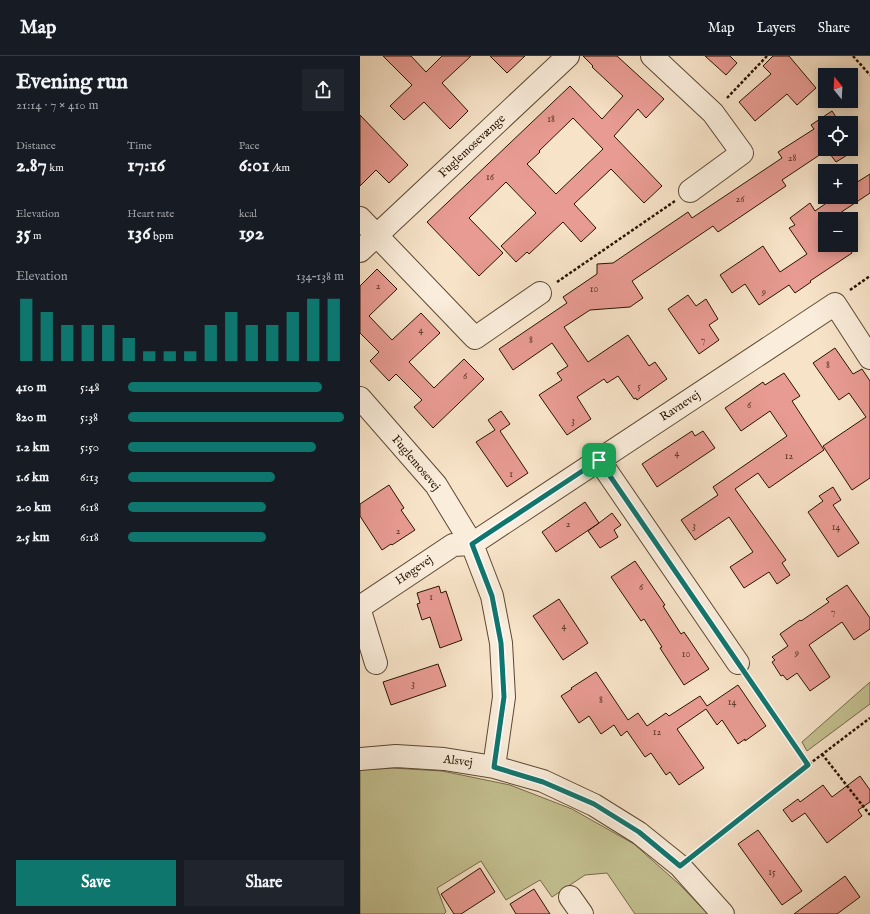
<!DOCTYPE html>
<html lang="en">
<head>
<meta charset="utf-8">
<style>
	body { margin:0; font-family:"IM FELL English",serif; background:#20242c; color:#f1f3f6; height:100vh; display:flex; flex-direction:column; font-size:15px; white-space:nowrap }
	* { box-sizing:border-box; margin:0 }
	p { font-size:13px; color:#9ea1a6 }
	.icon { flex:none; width:22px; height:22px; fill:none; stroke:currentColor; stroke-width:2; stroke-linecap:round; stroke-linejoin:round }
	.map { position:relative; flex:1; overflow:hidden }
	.details { display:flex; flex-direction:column; background:#171b24; width:360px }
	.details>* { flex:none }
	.needle { width:26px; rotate:342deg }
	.fabs { position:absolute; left:458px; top:12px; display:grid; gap:8px }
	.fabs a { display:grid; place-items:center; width:40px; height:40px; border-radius:0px; background:#171b24; box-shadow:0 2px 10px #0003; font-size:20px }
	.pin { position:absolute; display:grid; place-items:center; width:34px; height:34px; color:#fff; margin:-17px; border-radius:8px; box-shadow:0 2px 6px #0006 }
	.round { display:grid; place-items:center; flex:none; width:42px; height:42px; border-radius:0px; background:#20242c }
	.headline { display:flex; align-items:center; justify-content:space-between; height:68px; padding:0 16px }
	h1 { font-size:22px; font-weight:700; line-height:30px }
	.stats { display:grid; grid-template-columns:repeat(3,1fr); gap:6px; height:68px; padding:4px 16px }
	.stats div { display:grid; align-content:center }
	.stats b { font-size:20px; font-weight:700 }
	.stats small { font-size:11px; font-weight:400 }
	.stats p { font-size:11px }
	.chart { height:112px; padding:8px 16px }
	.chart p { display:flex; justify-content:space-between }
	.chart svg { width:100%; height:72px; margin-top:4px; stroke:#0f766e; stroke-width:6 }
	.cta { display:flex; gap:8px; margin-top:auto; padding:8px 16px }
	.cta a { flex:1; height:46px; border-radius:0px; background:#0f766e; color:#fff; font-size:16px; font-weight:700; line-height:46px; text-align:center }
	.cta a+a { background:#20242c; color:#f1f3f6 }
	ul { padding:0 16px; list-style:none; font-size:13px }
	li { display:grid; grid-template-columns:64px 48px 1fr; align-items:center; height:30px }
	li i { height:10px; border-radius:5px; background:#0f766e }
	header { display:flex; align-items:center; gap:24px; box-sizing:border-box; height:56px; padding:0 20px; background:#171b24; border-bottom:1px solid #363941 }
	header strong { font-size:19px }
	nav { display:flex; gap:22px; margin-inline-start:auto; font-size:14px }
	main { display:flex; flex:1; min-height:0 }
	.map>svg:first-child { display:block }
</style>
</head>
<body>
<header>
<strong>Map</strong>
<nav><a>Map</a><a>Layers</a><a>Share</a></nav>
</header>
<main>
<section class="details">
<div class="headline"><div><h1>Evening run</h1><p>21:14 · 7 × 410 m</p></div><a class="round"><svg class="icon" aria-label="share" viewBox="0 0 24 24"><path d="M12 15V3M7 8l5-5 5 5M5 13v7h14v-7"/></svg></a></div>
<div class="stats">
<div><p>Distance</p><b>2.87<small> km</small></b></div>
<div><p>Time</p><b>17:16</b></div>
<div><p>Pace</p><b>6:01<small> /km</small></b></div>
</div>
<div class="stats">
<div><p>Elevation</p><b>35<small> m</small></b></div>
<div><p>Heart rate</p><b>136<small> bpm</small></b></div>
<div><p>kcal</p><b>192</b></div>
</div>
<div class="chart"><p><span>Elevation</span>134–138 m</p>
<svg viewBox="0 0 160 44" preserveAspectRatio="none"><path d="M5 44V6M15 44V14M25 44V22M35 44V22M45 44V22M55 44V30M65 44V38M75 44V38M85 44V38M95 44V22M105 44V14M115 44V22M125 44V22M135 44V14M145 44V6M155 44V6"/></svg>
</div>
<ul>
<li><b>410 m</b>5:48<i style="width:90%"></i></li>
<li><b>820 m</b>5:38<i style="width:100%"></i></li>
<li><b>1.2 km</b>5:50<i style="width:87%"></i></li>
<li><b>1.6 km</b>6:13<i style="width:68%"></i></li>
<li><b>2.0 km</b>6:18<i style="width:64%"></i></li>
<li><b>2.5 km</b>6:18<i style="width:64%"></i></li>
</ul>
<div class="cta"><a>Save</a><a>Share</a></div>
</section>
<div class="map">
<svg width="510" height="858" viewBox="0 0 510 858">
	<rect width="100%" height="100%" fill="#f7e3c8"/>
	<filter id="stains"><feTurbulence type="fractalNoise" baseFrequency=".005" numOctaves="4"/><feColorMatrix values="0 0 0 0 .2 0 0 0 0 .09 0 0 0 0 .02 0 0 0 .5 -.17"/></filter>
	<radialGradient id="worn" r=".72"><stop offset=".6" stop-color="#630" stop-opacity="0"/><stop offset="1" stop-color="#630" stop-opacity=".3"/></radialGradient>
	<!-- green -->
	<path fill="#c4c191" stroke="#766a49" d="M510,626V648L447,695L442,686Z
		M32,712L82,715L150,729L212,753L274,788L319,828L348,858H275L247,817L225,819L192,841L180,824L146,844L121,805L77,832L86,856L84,858H0V714Z"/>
	<!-- building -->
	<path fill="#e89b92" stroke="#281401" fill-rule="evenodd" d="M23,0H51L66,16L82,0H111L82,27L108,55L90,73L64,46L44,64L30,50L52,29Z
		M130,0H165L147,17Z
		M223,0H257L304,43L286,62L278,53L254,80L302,130L284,147L251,113L214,148L236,172L221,186L203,166L169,198L167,196L156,206L141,190L176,157L146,126L109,162L143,197L119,220L67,166L210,30L242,63L263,40L232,11L233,10ZM213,62L243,93L196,138L167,108L180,96L179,95Z
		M345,0H370L377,7L366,19Z
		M413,0H429L456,32L437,49L427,38L395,65L379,46L411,18L403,10Z
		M472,55L480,67H465V93H491V83L497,93L476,106L467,94L422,124L426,130L358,176L353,170L272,225L283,242L270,251L230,254L204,271L228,306L268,279L289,310L295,306L307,323L277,344L276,342L274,343L258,320L247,327L244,323L217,341L231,363L207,379L179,339L202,324L197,317L208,310L192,287L153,314L139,293L207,247L203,241L237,218V208L253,207L328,156L332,162L422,102L418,96L454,73L451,69Z
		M0,59L48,109L29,127L16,114L0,130Z
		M510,118V137L471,163H465V189H487L492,197L450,225L451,226L435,237L429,229L399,249L385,228L372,237L360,219L403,190L420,216L447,198L429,172L435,169L430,162L450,147L455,155L475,141H491V130Z
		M17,213L37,233L9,260L32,284L61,257L80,277L49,306L74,332L104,303L124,323L73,372L54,351L62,344L36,318L29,325L10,305L19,296L0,277V230Z
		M328,239L336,250L346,243L358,263L349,269L359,284L339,298L308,253Z
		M475,292L493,318L502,313L510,325V422L492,434L463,390L506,361L489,337L479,344L453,307Z
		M424,317L440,340L432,345L464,394L409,432L398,417L375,433L426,504L422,507L430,519L417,528L409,516L384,532L370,511L393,496L369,461L335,484L321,464L358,439L353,431L427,380L410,355L381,375L365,352L403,326L405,329Z
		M141,355L150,368L140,375L168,417L147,431L116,386L135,374L128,364Z
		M332,375L335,380L343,375L355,392L297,431L282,408Z
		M29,429L44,452L41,454L55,474L32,489L31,488L22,494L0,460V448Z
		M473,431L481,444L473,449L499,487L478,501L448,456L463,445L459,440Z
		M225,446L239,467L252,457L261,469L254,474L258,481L240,492L228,475L239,467L196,496L182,476Z
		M275,505L305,549L303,550L321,578L324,576L349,613L324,629L300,592L302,591L284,563L281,565L251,521Z
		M487,529L510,562V573L494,584L482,566L449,589L470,621L450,635L437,617L427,624L423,619L421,620L412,606L415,604L412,601L428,590L420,578L440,564L441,565L469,546L466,543Z
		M79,530L81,537L86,535L102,584L80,592L70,561L62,564L57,548L60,547L57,537Z
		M199,543L228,587L203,604L173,560Z
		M78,608L86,630L31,649L23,626Z
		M236,616L268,664L278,657L287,670L306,657L309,660L340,640L347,650L378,629L406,670L385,685V683L378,688L362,664L357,669L346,653L317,673L344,712L319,729L310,716L306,719L291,697L285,701L267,675L261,680L254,669L241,678L229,660L219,667L201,640L212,633L211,632Z
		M500,720L510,734V746L498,754L502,760L467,787L445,757L432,766L423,754L438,743L440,746L463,729L472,741Z
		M398,774L442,835L422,849L378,788Z
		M120,812L135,836L101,858H94L81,838Z
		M485,820L500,841L477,858H434Z
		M174,833L190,858H156L150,848Z"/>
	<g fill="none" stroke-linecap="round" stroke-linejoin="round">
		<defs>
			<path id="minor" d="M292,0L353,57L382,97L330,135
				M0,162L115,282L180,237
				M0,195L208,0
				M0,342L76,429L112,488L132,540L141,587L144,641L134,711
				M239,404L378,607
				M0,551L93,489L112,488L475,248L510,302
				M0,555L16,607
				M0,703L36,700L84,703L134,711L183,725L234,749L279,777L320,810L363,858
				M210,841L222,858"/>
		</defs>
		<!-- minor casing -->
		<use href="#minor" stroke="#5c4833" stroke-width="24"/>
		<!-- path -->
		<path stroke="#281401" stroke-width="2.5" stroke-dasharray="3 2" stroke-linecap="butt" d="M493,0L510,19
			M367,42L407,0
			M197,226L315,145
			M490,234L510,220
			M389,623L448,709
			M462,698L510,759
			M335,798L448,709L510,662"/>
		<!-- minor -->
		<use href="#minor" stroke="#faeddb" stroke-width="22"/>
	</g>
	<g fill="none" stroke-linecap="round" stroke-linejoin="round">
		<defs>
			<path id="route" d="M239,404L448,709L320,810L279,776L234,748L183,726L134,711L144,641L141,587L132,540L112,488Z"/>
		</defs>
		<!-- route casing -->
		<use href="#route" stroke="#fff" stroke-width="8"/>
		<!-- route -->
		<use href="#route" stroke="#0f766e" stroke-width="5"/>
	</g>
	<g text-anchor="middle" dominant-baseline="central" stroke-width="3" stroke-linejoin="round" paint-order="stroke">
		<!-- number labels -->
		<g font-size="10" fill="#583625">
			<text x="191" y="63">18</text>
			<text x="432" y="102">28</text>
			<text x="130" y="121">16</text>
			<text x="380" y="143">26</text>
			<text x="18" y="230">2</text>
			<text x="234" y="233">10</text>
			<text x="404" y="236">9</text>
			<text x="61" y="274">4</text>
			<text x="171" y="284">8</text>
			<text x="343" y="284">7</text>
			<text x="468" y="309">8</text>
			<text x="105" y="320">6</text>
			<text x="279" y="330">5</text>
			<text x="389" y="349">6</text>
			<text x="213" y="365">3</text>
			<text x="317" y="397">4</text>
			<text x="429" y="400">12</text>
			<text x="151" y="418">1</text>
			<text x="208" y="468">2</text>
			<text x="334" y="470">3</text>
			<text x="476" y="471">14</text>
			<text x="38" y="475">2</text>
			<text x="281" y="531">6</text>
			<text x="71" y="541">1</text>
			<text x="473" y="556">7</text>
			<text x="204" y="570">4</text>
			<text x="437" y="597">9</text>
			<text x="326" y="598">10</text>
			<text x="53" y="628">3</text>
			<text x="241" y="644">8</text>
			<text x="372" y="646">14</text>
			<text x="297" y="676">12</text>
			<text x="412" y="816">15</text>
		</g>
		<!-- street labels -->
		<g font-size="12" fill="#281401" stroke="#faeddb">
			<text transform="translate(112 90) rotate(-43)">Fuglemosevænge</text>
			<text transform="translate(320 350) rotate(-33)">Ravnevej</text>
			<text transform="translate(56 407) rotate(50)">Fuglemosevej</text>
			<text transform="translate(54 514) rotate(-34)">Høgevej</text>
			<text transform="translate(98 705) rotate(8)">Alsvej</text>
		</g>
	</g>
	<rect width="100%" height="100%" filter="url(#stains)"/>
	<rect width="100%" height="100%" fill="url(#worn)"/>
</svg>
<div class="fabs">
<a><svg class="needle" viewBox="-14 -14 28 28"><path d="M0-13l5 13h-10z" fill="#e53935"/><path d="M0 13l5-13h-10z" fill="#9ea1a6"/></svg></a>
<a><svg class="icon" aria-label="locate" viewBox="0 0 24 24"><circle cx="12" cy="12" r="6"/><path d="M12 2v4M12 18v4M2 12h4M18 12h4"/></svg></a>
<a>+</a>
<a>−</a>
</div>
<div class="pin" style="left:239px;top:404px;background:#1e9e55"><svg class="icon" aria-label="arrive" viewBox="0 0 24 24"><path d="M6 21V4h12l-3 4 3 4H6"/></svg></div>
</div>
</main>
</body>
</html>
